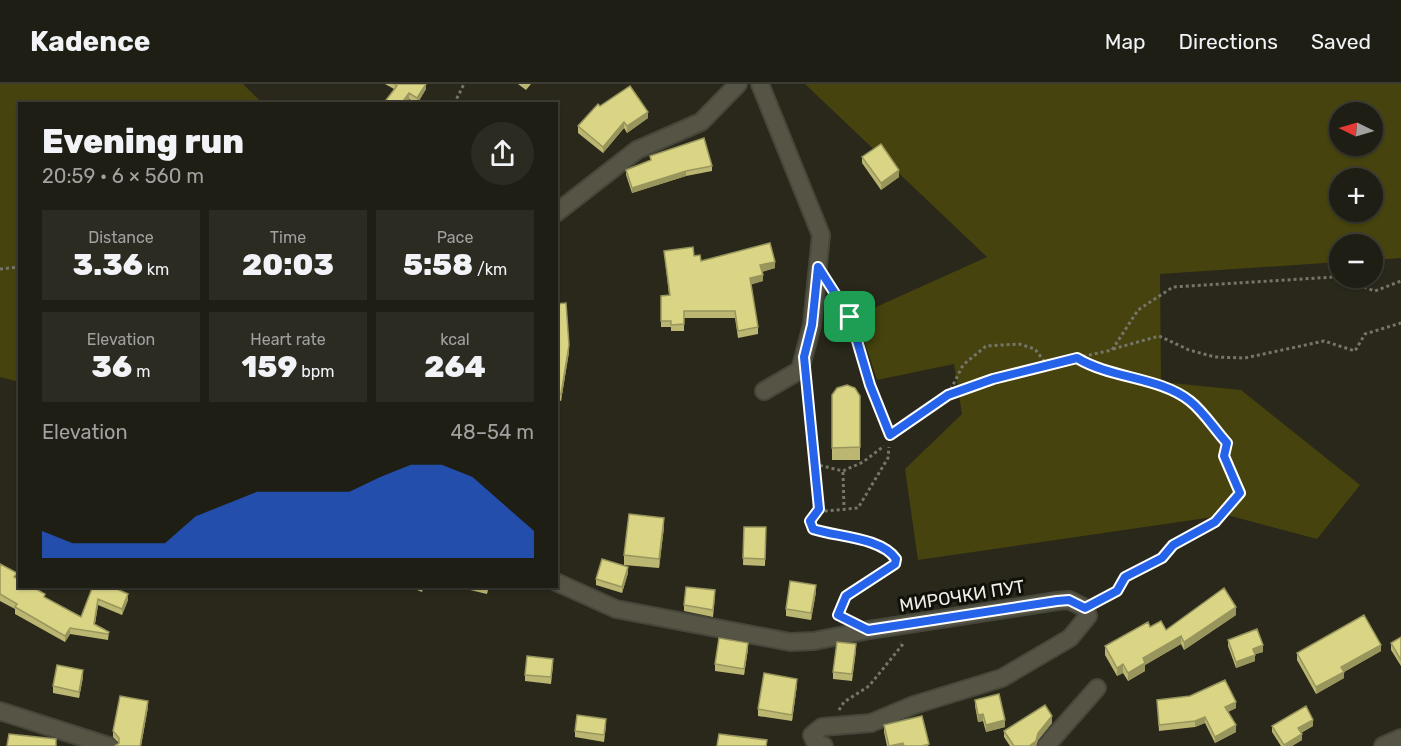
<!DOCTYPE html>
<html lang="en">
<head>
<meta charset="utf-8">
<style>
	body { margin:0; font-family:Rubik,sans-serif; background:#2c2b22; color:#f1f3f6; height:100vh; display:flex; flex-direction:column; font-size:22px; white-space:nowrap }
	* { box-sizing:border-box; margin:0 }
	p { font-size:20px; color:#a1a2a0 }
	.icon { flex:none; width:33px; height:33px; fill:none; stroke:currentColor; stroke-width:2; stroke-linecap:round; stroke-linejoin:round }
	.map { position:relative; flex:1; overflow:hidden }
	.panel { position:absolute; left:18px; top:18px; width:540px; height:486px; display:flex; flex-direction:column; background:#1f1e14; border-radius:0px; box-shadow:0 2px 4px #0004,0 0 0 2px #3c3c34 }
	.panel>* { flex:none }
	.needle { width:39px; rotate:275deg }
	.fabs { position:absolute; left:1329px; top:18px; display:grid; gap:12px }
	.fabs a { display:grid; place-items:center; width:54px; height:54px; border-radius:50%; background:#1f1e14; box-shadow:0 2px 4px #0004,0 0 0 2px #3c3c34; font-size:30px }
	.pin { position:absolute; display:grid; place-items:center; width:51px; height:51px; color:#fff; margin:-26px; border-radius:12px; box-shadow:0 3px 9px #0006 }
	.round { display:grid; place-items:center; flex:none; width:63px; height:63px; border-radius:32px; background:#2c2b22 }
	.summary { display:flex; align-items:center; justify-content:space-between; height:102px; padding:0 24px }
	h1 { font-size:33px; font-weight:800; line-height:45px }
	.stats { display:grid; grid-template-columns:repeat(3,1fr); gap:9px; height:102px; padding:6px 24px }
	.stats div { display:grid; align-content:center; border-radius:0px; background:#2c2b22; text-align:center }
	.stats b { font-size:30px; font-weight:800 }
	.stats small { font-size:16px; font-weight:400 }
	.stats p { font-size:16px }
	.chart { height:168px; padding:12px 24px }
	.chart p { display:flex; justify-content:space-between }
	.chart svg { width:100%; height:108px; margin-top:6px; fill:#2563eb; opacity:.7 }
	header { display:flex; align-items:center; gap:36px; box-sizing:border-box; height:84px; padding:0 30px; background:#1f1e14; border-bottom:2px solid #3c3c34 }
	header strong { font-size:28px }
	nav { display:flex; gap:33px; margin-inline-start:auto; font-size:21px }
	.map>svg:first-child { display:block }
</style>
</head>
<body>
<header>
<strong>Kadence</strong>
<nav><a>Map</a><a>Directions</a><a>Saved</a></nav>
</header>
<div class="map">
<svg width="1401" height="662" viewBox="0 0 1401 662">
	<rect width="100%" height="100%" fill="#29281a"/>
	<!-- green -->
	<path fill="#46430e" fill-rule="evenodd" d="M0,0H243L262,19L20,20L19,298L0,293Z
		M805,0H1401V174L1373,176L1372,160H1340L1339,178L1160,190L1161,298L1241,306L1360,401L1317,455L1227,431L918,476L905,385L962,330L954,280L877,296L856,232L987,173ZM1340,28H1372V62H1340ZM1340,94H1372V128H1340Z"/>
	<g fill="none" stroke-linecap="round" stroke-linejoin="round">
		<defs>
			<path id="lane" d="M819,184L850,233L870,301L890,351"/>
			<path id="street" d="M760,0L821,151L812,241L800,286L764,307
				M556,129L637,66L701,38L738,0
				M556,498L616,525L790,558L814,557L869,546L1057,517L1069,516L1085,524L1088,532L1070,554L1002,594L914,621L871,639L822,643L812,651L815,658L824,662
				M0,627L109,662
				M1046,662L1097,604
				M1383,662L1401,654"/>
		</defs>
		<!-- lane casing -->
		<use href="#lane" stroke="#46463b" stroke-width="11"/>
		<!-- street casing -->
		<use href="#street" stroke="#46463b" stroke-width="20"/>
		<!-- path -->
		<path stroke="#757569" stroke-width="3" stroke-dasharray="3 3" stroke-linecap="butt" d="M454,20L464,0
			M0,185L20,183
			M1113,265L1159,252L1189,266L1215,273L1245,274L1324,257L1355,267L1365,250L1401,239
			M1077,274C1112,295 1159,292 1190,317C1204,328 1215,346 1227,359L1224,372L1241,409L1216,438L1173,461L1162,474L1125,493L1117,507L1099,516
			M808,302L819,425L810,437L813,445C836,453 881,454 896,475L895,480L846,512L838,531L842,533
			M948,311L963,281L986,262L1019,260L1035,265L1047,281
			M900,343C961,295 1037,283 1112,266L1138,226L1173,203L1334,193L1375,207L1401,197
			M814,380L843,387L863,378L884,362
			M843,388L844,425
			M819,425L826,427L858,424L888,374L889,363
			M839,626L844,618L869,602L903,560L900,559"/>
		<!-- lane -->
		<use href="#lane" stroke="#555445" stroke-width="8"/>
		<!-- street -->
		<use href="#street" stroke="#555445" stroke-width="16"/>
	</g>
	<!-- wall -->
	<path fill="#bbb772" d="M385,0H426V5L417,20L409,15L405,20H383L394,5Z
		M518,0H531L526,6Z
		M600,22L648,34L627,49L624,44L603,69L578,49V42Z
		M650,72L712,82V87L686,92L632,109L626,91V86L650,77Z
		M862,73L899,93L881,106L862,79Z
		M664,167L694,172L701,177L775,184L762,188L763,197L751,200L758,243V250L738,254L735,234H684V247H671V243H661V212L669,211Z
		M556,220L569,268L561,317L556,316Z
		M832,311L860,312V376H832Z
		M664,443L659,484L624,481V471Z
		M744,443H766L765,482L743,481Z
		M0,480L17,494L45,514L81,533L93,502L128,516L122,531L98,521L95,540L109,548L108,556L70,550L65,558L15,530V525L0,517Z
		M628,489L622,509L596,501V495Z
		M407,502H424L422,508Z
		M466,502H489L487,510L466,505Z
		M816,508L811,536L786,532V525Z
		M715,512L713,533L684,527V521Z
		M1236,531L1184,566L1181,560L1145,581V587L1128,597L1123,589L1117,592L1105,571V562L1150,543L1166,546Z
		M1401,553V582L1391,566V559Z
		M1228,556L1263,568L1255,570V577L1236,584L1228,562Z
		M748,565L744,591L715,587V580Z
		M856,567L852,597L833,595V588Z
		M1381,567L1344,588V594L1316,610L1297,576V569Z
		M553,581L551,600L525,597V591Z
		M83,593L79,614L53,609V602Z
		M797,601L792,637L758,632V625Z
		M975,616L1005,643L986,648L983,637L978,638L975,622Z
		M1157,616L1236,624L1228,628L1236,648L1215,659L1205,639L1195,643L1159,647Z
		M148,623L141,662H115L119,659L113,653V647Z
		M1052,639L1038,656L1036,662H1010L1004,653V647Z
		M884,641L929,662H887L884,648Z
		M606,642L604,658L575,653V647Z
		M1272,642H1313L1301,649L1302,656L1292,662H1281L1272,648Z"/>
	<!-- shaded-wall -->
	<path fill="#98955d" d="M426,0V5L417,20V14Z
		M409,9V15L405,20H401Z
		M648,28V34L627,49V42Z
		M624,38V44L603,69V63Z
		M899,86V93L881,106V99Z
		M686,87V92L632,109V104Z
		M775,178V184L760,188V181Z
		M763,191V197L750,201V194Z
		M569,261V268L561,317V310Z
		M664,434V443L659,484V475Z
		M628,483V489L622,509V503Z
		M816,501V508L811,536V529Z
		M128,510V516L122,531V525Z
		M98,515V521L94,546V540Z
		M1236,523V531L1184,566V558Z
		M70,544V550L65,558V552Z
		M1181,552V560L1145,581V587L1128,597V589L1143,574Z
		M748,559V565L744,591V585Z
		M1263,561V568L1253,571V565Z
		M1381,561V567L1344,588V594L1316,610V603L1341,583Z
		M1255,571V577L1236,584V578Z
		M1123,580V589L1117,592V584Z
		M83,586V593L79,614V608Z
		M797,595V601L792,637V631Z
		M148,617V623L141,662H140Z
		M1236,618V624L1225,629V623Z
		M983,630V637L978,638V631Z
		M1052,632V639L1038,656L1036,662H1029L1038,649Z
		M1205,633V639L1195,643V637Z
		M1005,636V643L986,648V641Z
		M1313,636V642L1298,650V644Z
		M1236,641V648L1215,659V653Z
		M1302,650V656L1292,662H1284Z
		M903,659V662H891Z"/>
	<!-- building -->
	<path fill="#d9d585" stroke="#98955d" stroke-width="1.5" d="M394,0H426L417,14L409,9L401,20H383L397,2Z
		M630,2L648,28L627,42L624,38L603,63L578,42L598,20L600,22Z
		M704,54L712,82L686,87L632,104L626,86L651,76L650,72Z
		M881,60L899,86L881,99L862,73Z
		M770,159L775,178L760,181L763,191L750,194L758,243L738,247L735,227H684V240L671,241V237H661V212L670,211L664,167L693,163L694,172L700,171L701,177Z
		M566,219L569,261L561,310L556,309V220Z
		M847,301L855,304L860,312V363L832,364V311L837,304Z
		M629,430L664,434L659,475L624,471Z
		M744,443H766L765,475L743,474Z
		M602,475L628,483L622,503L596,495Z
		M0,480L17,489L14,493L20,496V502H31L45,510L44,513L81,533L93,502H110L128,510L122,525L98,515L94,540L109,548L108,550L70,544L65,552L15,523L17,520L0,510Z
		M790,497L816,501L811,529L786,525Z
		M686,503L715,506L713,526L684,521Z
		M1224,504L1236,523L1184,558L1181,552L1143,574L1145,579L1128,589L1123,580L1117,584L1105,562L1148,538L1150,543L1161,537L1166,546Z
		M1364,531L1381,561L1341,583L1344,588L1316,603L1297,569Z
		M1257,545L1263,561L1253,565L1255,571L1236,578L1228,556Z
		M1401,553V576L1391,559Z
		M719,554L748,559L744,585L715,580Z
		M837,558L856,560L852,590L833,588Z
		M527,572L553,575L551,593L525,591Z
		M57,581L83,586L79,608L53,602Z
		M764,589L797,595L792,631L758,625Z
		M1225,596L1236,618L1225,623L1236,641L1215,653L1205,633L1195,637L1159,641L1157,616L1190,612Z
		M999,610L1005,636L986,641L983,630L978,631L975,616Z
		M120,612L148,617L140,662H115L119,659V654L113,647Z
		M1045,621L1052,632L1038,649L1036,657L1029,662H1014L1004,647Z
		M1306,622L1313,636L1298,644L1302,650L1284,661L1272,642Z
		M577,631L606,635L604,651L575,647Z
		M922,632L929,660L922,662H904L903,659L889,662L884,641Z
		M9,650L56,655V662H7Z
		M719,650L767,656L766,662H717Z"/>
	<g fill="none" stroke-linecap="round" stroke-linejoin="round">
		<defs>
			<path id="route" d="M818,183L850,233L870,301L890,351L948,311L993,295L1077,274C1112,295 1160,293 1190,317C1204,328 1215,346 1227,359L1224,372L1240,409L1215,438L1173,461L1162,474L1125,493L1117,507L1085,524L1069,516L1057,517L868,546L838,531L846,512L895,480L896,475C881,453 836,453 813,445L810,437L819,425L804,273L812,241Z"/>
		</defs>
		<!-- route casing -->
		<use href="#route" stroke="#fff" stroke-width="12"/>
		<!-- route -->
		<use href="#route" stroke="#2563eb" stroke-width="8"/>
	</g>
	<g text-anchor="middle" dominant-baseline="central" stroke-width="6" stroke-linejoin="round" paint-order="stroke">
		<!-- street labels -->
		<g font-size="18" fill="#efefe6" stroke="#11100a">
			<text transform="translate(962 512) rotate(-9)">МИРОЧКИ ПУТ</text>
		</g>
	</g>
</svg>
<div class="fabs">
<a><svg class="needle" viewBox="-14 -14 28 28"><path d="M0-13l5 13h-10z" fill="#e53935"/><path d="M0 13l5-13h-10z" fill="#a1a2a0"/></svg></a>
<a>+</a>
<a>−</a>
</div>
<div class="pin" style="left:850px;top:233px;background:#1e9e55"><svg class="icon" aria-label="arrive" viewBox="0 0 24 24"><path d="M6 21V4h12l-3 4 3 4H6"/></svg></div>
<section class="panel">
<div class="summary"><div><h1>Evening run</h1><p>20:59 · 6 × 560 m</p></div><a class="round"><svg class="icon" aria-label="share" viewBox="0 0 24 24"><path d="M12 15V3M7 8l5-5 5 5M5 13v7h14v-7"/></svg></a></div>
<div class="stats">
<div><p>Distance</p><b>3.36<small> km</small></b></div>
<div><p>Time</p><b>20:03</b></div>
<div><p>Pace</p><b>5:58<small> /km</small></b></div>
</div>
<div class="stats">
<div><p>Elevation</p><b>36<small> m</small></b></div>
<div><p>Heart rate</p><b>159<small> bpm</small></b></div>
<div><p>kcal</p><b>264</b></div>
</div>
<div class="chart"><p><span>Elevation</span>48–54 m</p>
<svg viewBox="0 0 160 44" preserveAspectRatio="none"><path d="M0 44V33L10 38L20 38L30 38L40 38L50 27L60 22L70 17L80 17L90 17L100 17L110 11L120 6L130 6L140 11L150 22L160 33V44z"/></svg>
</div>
</section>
</div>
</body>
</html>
